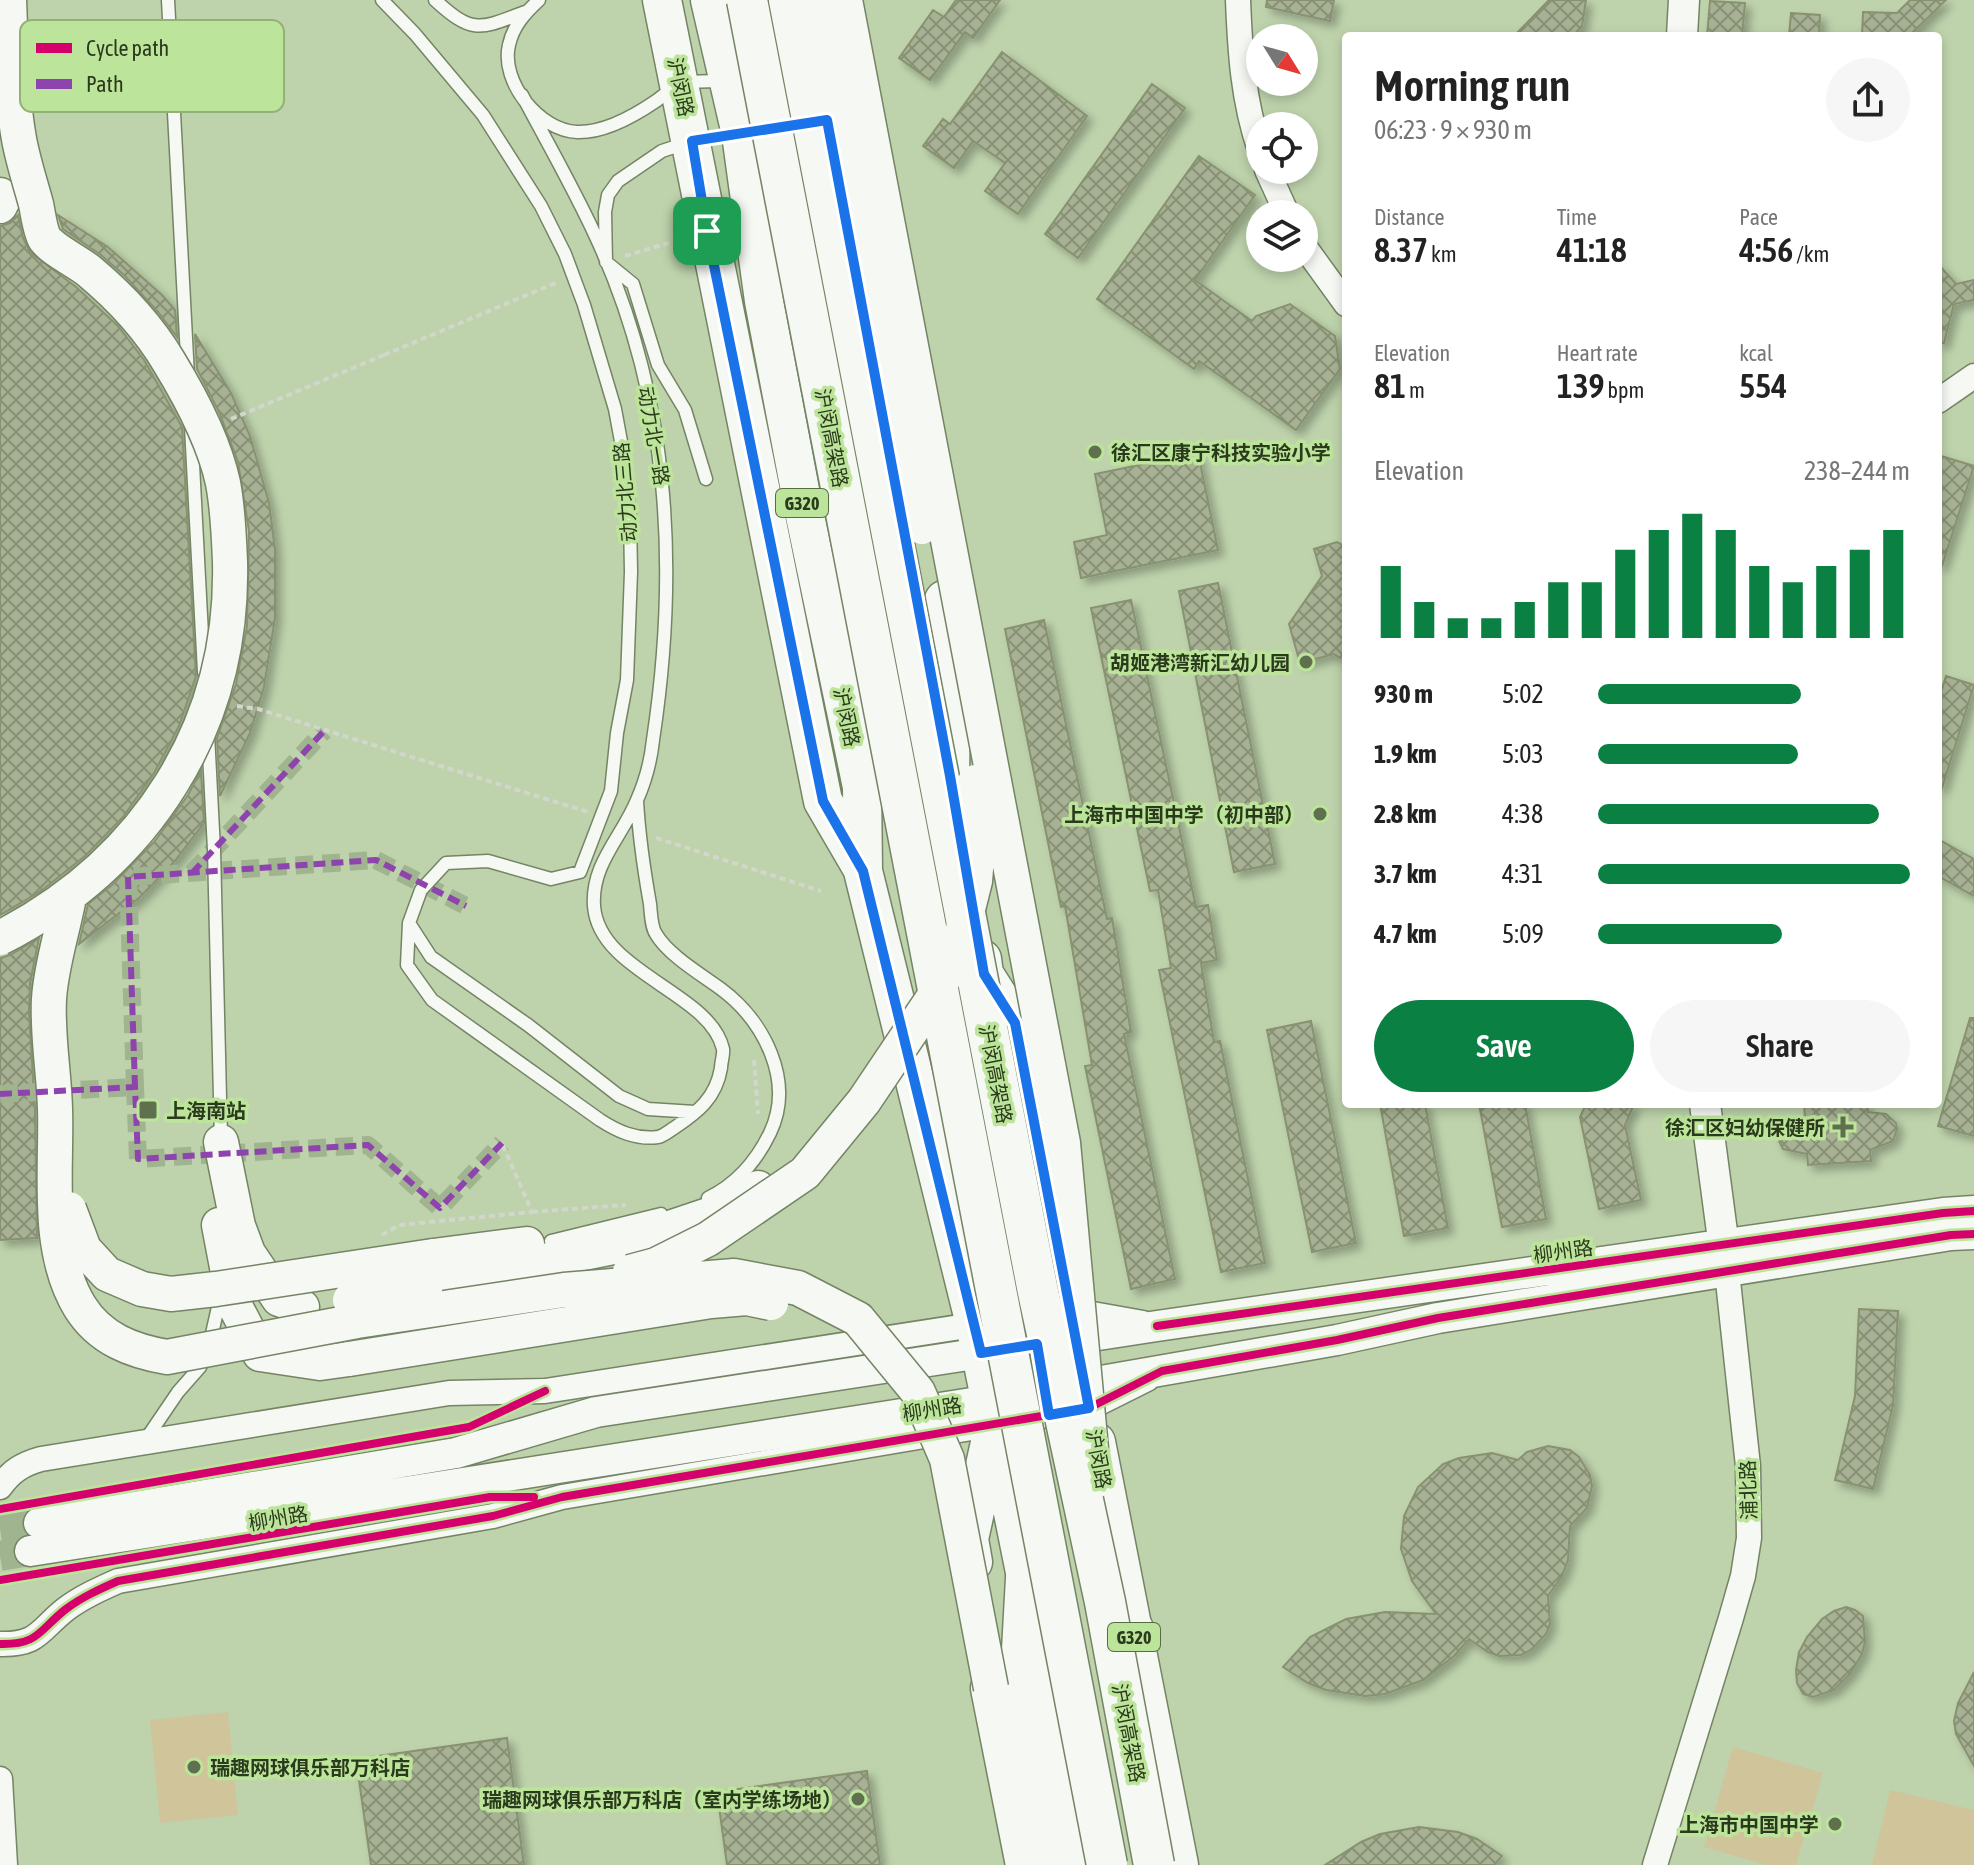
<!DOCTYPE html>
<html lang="en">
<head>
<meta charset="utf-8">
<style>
	body { margin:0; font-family:"Asap Condensed","Noto Sans SC",sans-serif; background:#f6f6f6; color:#222; height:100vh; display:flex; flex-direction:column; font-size:30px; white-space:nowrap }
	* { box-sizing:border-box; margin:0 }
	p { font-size:26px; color:#767676 }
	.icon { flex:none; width:44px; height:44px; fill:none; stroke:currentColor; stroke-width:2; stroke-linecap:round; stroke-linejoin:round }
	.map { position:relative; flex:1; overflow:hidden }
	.drawer { position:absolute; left:1342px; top:32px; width:600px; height:1076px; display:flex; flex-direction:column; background:#fff; border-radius:8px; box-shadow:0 4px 12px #0003 }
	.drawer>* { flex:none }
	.needle { width:52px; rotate:127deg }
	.controls { position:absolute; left:1246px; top:24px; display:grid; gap:16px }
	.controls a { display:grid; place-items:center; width:72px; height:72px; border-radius:50%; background:#fff; box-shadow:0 4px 12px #0003; font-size:40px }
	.pin { position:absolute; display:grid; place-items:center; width:68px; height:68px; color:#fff; margin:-34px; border-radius:16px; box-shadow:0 4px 12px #0006 }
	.round { display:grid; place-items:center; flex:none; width:84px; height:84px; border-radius:42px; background:#f6f6f6 }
	.head { display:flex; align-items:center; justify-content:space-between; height:136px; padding:0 32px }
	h1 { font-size:44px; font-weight:600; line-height:60px }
	.figures { display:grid; grid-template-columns:repeat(3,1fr); gap:12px; height:136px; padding:8px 32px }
	.figures div { display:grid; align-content:center }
	.figures b { font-size:34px; font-weight:600 }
	.figures small { font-size:22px; font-weight:400 }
	.figures p { font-size:22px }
	.chart { height:224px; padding:16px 32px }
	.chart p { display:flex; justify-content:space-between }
	.chart svg { width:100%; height:144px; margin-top:8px; stroke:#0b8043; stroke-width:6 }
	.cta { display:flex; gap:16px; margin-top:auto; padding:16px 32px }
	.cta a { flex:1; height:92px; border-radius:48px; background:#0b8043; color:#fff; font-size:32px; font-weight:600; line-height:92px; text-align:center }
	.cta a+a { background:#f6f6f6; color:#222 }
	ul { padding:0 32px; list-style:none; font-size:26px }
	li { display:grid; grid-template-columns:128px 96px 1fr; align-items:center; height:60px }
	li i { height:20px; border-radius:10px; background:#0b8043 }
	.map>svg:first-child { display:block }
</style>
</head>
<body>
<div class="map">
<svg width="1974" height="1865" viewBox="0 0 1974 1865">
	<defs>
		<pattern id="building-cross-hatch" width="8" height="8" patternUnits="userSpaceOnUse" patternTransform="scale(2)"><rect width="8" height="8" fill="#a7b193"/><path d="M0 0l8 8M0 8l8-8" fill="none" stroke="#889177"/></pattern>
		<filter id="shadow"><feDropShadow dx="5.5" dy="5.5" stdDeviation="4" flood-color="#0004"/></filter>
	</defs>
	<rect width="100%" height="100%" fill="#bed3ac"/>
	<!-- pitch -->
	<path fill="#cfc49a" d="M228,1712L238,1815L160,1823L150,1720Z
		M1733,1747L1823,1773L1796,1865H1766L1704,1847Z
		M1890,1790L1974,1810V1865H1872Z"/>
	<!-- building -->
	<path fill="url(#building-cross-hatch)" stroke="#889270" stroke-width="2" filter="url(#shadow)" d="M956,0H1000L973,38L965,32L930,80L899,58L933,10L944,17Z
		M1267,0H1334L1330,21L1266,7Z
		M1549,0H1586L1582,26L1573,36H1514Z
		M1910,0H1946L1909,36H1862L1863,12L1897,13Z
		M1710,1L1745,3L1742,36H1707Z
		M1791,13L1820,15L1819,36H1789Z
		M1002,52L1087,116L1018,214L985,191L1005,163L973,141L954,168L923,146L943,119L950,124Z
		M1152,84L1185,108L1078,258L1045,234Z
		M1199,156L1255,195L1195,280L1252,321L1256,316L1290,304L1335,336L1340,369L1296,430L1199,361L1194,369L1097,299Z
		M18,215L23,238L30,252L76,287L118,326L144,360L182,427L196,676L179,726L154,773L123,817L85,856L41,891L0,915V226L10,223Z
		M58,215L108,247L162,295L175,310L177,337L158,312L125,276L101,255L63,229Z
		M1938,264L1956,284L1974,280V300L1954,304L1944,343H1938Z
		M195,334L231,393L250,436L269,503L275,549V618L264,687L250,733L220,796L217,738L236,684L247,626L249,531L238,462L219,412L197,369Z
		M1198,453L1218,550L1081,578L1074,542L1107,535L1095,474Z
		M1938,455L1974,466L1942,566L1938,565Z
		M1337,542L1346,547V649L1340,658L1334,654L1300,663L1289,624L1322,576L1314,549Z
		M1218,583L1275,864L1234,872L1179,591Z
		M1131,600L1196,907L1208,905L1217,960L1201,963L1214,1042L1220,1041L1265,1263L1221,1272L1159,970L1171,968L1158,890L1150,891L1091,608Z
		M1044,620L1107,919L1112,918L1131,1032L1124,1034L1175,1279L1131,1289L1085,1066L1092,1065L1065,906L1061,907L1005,629Z
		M1946,676L1974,685L1942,788H1938V702Z
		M201,770L204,823L174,862L139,898L79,944L88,904L112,885L154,842L188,795Z
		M1938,839L1974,859V896L1938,876Z
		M39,938L30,983L29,1012L35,1110L37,1238L0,1240V958L10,955Z
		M1970,1018H1974V1136L1938,1126Z
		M1311,1021L1356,1243L1312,1252L1267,1030Z
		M1380,1104H1425L1448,1228L1404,1236Z
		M1479,1104H1525L1546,1219L1502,1227Z
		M1586,1104H1634L1625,1125L1641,1200L1599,1209L1580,1117Z
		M1832,1104H1867L1868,1112L1886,1114L1896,1123L1897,1129L1893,1141L1870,1150L1871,1161L1808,1165L1807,1154L1783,1149L1777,1137L1781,1125L1805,1116L1804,1106Z
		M1859,1309L1898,1311L1893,1405L1873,1489L1835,1480L1855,1396Z
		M1548,1446L1570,1450L1579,1457L1590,1475L1592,1486L1587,1508L1570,1526L1568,1560L1562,1576L1548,1596L1550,1624L1546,1634L1531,1650L1521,1655L1499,1656L1488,1652L1469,1639L1454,1656L1423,1680L1385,1694L1365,1696L1326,1690L1308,1683L1283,1667L1310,1637L1346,1619L1385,1612L1436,1614L1412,1581L1401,1549L1404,1516L1418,1487L1443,1464L1459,1458L1492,1453L1518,1460L1527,1452Z
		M1846,1607L1855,1610L1863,1616L1865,1642L1862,1654L1850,1674L1834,1690L1813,1697L1803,1694L1797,1683L1796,1670L1799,1652L1807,1637L1822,1619L1834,1611Z
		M1974,1672V1766L1956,1734L1954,1721L1958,1703Z
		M507,1738L524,1865H371L356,1759Z
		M867,1771L880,1865H727L717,1792Z
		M1419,1827L1458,1832L1477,1839L1502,1856L1494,1865H1325L1361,1842L1380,1834Z"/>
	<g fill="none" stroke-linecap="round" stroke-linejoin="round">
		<!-- pedestrian-tunnel -->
		<path stroke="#a0b48f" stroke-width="18" stroke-dasharray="18 9" stroke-linecap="butt" d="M192,873L324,731
			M135,1087L128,877L376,860L466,906
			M0,1094L135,1087L138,1159L368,1145L440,1208L502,1143"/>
		<!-- tertiary-tunnel -->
		<path stroke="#a0b48f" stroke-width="30" stroke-dasharray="30 15" stroke-linecap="butt" d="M0,1529L39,1523
			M0,1556L30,1551"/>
		<defs>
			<path id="service" d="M168,0L188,376
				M382,0L415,34L483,115L541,206L565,254L584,305L615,409L625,463L630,517L631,572L627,680L617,733L611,791L580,872L551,879L488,861L446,863L421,890L409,923L407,965L432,1000L600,1120C617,1131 636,1140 658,1137C663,1136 669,1131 674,1128C698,1112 716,1098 721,1068C721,1062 724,1054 723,1049C710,992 599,973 594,906C591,864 622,837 637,800C645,782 651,759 653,740C679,568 670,397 596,237C574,189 547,142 522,95
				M435,0C473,35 480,29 525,12
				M539,0C525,13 513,26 509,45C500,82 540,131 577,132C604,133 634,116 656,101C663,96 673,87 681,84C693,80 711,82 724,81
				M191,427L204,672
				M706,479L685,410L658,365L633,284L606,262L605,212L608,195L618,181L662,151L692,141L739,134
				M208,734L214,850L221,1139
				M637,801C639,836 644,870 650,904C651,913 651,927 656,934C668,955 702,975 721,989C764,1021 795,1081 770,1133C756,1162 737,1184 708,1198
				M409,923L431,957L528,1025L619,1096L648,1109L695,1112
				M551,1241L661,1214
				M144,1442L178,1392L200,1367L211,1338L218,1307V1294"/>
			<path id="minor" d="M1238,0C1240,51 1243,101 1260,150
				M1267,170L1287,214
				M1304,246L1346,304
				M1938,401L1974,376
				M0,1487C11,1471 23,1464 41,1459L449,1393L545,1391L1070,1310L1143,1323
				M0,1644C39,1645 39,1630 66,1609C82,1597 100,1589 118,1581L493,1516L562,1497L1089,1408L1147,1379
				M0,1779L5,1865
				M1655,1865L1731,1618L1743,1576L1749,1538L1748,1466L1727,1272"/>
			<path id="tertiary" d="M1682,36L1684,0
				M1705,1104L1726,1262
				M1061,1388L1337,1340L1438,1318L1951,1235L1974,1234
				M39,1523L456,1453L596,1412L1157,1326L1943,1213L1974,1211
				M30,1551L1010,1397"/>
			<path id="secondary" d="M0,195L3,200L0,206
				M221,1142L238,1226L248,1253L279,1299L302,1307
				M219,1225L234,1304L260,1354L320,1363L349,1359
				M433,1256L527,1244
				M426,1285L613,1247L720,1211L758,1188"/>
			<path id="primary" d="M662,0L823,801L862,868
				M710,0L741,134L764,301L804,511L862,787L863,871L975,1324L1084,1865
				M944,600L952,643L950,776
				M982,959L984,974L1015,1023L1063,1271
				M1096,1442L1179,1865
				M973,1562L969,1539L991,1438"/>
			<path id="trunk" d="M1026,1578L1021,1668L1053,1865
				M1133,1629L1136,1700
				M991,1688L1026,1865"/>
		</defs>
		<!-- service casing -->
		<use href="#service" stroke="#748465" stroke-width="15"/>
		<!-- minor casing -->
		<use href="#minor" stroke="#748465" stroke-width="27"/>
		<!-- tertiary casing -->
		<use href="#tertiary" stroke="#748465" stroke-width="33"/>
		<!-- secondary casing -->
		<use href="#secondary" stroke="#748465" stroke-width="37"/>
		<!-- primary casing -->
		<use href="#primary" stroke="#748465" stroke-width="41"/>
		<!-- trunk casing -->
		<use href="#trunk" stroke="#748465" stroke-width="43"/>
		<!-- path -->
		<path stroke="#d1d7cb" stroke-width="4" stroke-dasharray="6 4" stroke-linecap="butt" d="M625,256L682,239
			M384,355L558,282
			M237,706L258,709L588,812
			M656,838L821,891
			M754,1060L758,1114
			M532,1212L626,1205
			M382,1235L399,1225L532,1212L502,1143"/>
		<!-- service -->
		<use href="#service" stroke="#f5f8f3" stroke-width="12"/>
		<!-- minor -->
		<use href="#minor" stroke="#f5f8f3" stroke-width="24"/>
		<!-- tertiary -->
		<use href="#tertiary" stroke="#f5f8f3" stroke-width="30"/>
		<!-- secondary -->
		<use href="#secondary" stroke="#f5f8f3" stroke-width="34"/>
		<!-- primary -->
		<use href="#primary" stroke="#f5f8f3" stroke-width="38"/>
		<!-- trunk -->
		<use href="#trunk" stroke="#f5f8f3" stroke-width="40"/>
		<defs>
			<path id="secondary-bridge" d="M813,0L922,527
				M845,0L1063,1143L1094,1482
				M69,897C63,930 51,965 49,999C47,1035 54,1072 55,1109C57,1172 45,1250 80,1307C100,1339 132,1351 167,1357L357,1321L564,1290L734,1276L798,1288L858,1319L918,1392L947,1459L991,1688
				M0,938C146,863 234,727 230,562C229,536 228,509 223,483C214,441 191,398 169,362C149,328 119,296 89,271C78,262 53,250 45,239C40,231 38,213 36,204C30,182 23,161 19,139C11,94 11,46 9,0
				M69,1209L84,1249L107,1274L142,1289L171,1294L216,1289L433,1256
				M630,1272L656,1265L708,1239L805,1173L864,1101L938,991L960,941L975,881L981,810L975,782
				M350,1300L426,1285
				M349,1359L711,1301L747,1298L771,1303"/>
			<path id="trunk-bridge" d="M747,0L1107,1865
				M789,0L1038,1292L1105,1602L1154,1865"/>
		</defs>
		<!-- secondary-bridge casing -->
		<use href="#secondary-bridge" stroke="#748465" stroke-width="37" stroke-linecap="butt"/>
		<!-- trunk-bridge casing -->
		<use href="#trunk-bridge" stroke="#748465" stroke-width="43" stroke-linecap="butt"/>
		<!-- path-bridge -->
		<path stroke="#d1d7cb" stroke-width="4" stroke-dasharray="6 4" stroke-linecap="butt" d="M231,419L384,355"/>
		<!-- secondary-bridge -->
		<use href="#secondary-bridge" stroke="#f5f8f3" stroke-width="34"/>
		<!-- trunk-bridge -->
		<use href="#trunk-bridge" stroke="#f5f8f3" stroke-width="40"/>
		<!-- quiet -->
		<path stroke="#8e44ad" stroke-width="6" stroke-dasharray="12 6" stroke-linecap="butt" d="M192,873L324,731
			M135,1087L128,877L376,860L466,906
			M0,1094L135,1087L138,1159L368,1145L440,1208L502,1143"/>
		<defs>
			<path id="cycleway" d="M1157,1326L1943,1213L1974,1211
				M0,1509L469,1427L545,1391
				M0,1580L490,1497H534
				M0,1644C39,1645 39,1630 66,1609C82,1597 100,1589 118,1581L493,1516L562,1497L1089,1408L1162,1371L1337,1340L1438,1318L1951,1235L1974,1234"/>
		</defs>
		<!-- cycleway casing -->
		<use href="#cycleway" stroke="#bde49b" stroke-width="13"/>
		<!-- cycleway -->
		<use href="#cycleway" stroke="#d6006c" stroke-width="8"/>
	</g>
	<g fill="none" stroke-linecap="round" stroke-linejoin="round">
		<defs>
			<path id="route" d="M827,120L950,776L984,974L1015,1023L1089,1408L1049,1415L1037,1344L981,1353L863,871L823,801L707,231L692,141Z"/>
		</defs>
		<!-- route casing -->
		<use href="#route" stroke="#fff" stroke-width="16"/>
		<!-- route -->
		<use href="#route" stroke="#1a73e8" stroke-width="10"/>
	</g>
	<!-- markers -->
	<g fill="#5e704e" stroke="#bde49b" stroke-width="3">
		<circle cx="1095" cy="452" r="8"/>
		<circle cx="1306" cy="662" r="8"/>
		<circle cx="1320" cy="814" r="8"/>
		<rect x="138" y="1100" width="20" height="20" rx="4"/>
		<path d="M1839 1115h8v8h8v8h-8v8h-8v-8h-8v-8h8z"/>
		<circle cx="194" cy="1767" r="8"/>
		<circle cx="858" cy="1799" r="8"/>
		<circle cx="1835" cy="1824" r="8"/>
	</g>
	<g text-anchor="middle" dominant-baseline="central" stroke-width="7" stroke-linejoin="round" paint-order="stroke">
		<!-- shield labels -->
		<g fill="#bde49b" stroke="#566d42" stroke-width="2">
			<rect x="776" y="489" width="52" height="28" rx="6"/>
			<rect x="1108" y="1623" width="52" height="28" rx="6"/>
		</g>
		<g font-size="18" font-weight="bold" fill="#2a3a1c">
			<text x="802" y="503">G320</text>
			<text x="1134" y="1637">G320</text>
		</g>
		<!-- street labels -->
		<g font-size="20" fill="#2a3a1c" stroke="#bde49b">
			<text transform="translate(681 87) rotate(78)">沪闵路</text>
			<text transform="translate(654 436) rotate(80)">动力北一路</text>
			<text transform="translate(832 438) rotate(79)">沪闵高架路</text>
			<text transform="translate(625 492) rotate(-95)">动力北三路</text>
			<text transform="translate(847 717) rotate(78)">沪闵路</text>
			<text transform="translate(996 1074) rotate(79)">沪闵高架路</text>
			<text transform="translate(1563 1251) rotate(-8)">柳州路</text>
			<text transform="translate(932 1409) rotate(-9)">柳州路</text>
			<text transform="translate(1099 1459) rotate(79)">沪闵路</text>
			<text transform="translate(1748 1490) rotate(-92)">浦北路</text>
			<text transform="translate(278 1518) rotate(-10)">柳州路</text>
			<text transform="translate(1129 1733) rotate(79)">沪闵高架路</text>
		</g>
		<!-- poi labels -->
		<g font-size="20" font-weight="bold" fill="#2a3a1c" stroke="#bde49b" text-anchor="end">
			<text x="1111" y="452" text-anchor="start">徐汇区康宁科技实验小学</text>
			<text x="1290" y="662">胡姬港湾新汇幼儿园</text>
			<text x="1304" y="814">上海市中国中学（初中部）</text>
			<text x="166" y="1110" text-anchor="start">上海南站</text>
			<text x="1825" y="1127">徐汇区妇幼保健所</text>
			<text x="210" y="1767" text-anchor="start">瑞趣网球俱乐部万科店</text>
			<text x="842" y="1799">瑞趣网球俱乐部万科店（室内学练场地）</text>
			<text x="1819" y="1824">上海市中国中学</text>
		</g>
	</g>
	<!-- legend -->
	<rect x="20" y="20" width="264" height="92" rx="12" fill="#bde49b" stroke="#91b175" stroke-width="2"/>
	<rect x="36" y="43" width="36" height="10" fill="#d6006c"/>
	<rect x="36" y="79" width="36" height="10" fill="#8e44ad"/>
	<g font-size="22" fill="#2a3a1c">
		<text x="86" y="56">Cycle path</text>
		<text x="86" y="92">Path</text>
	</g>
</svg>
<div class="controls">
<a><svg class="needle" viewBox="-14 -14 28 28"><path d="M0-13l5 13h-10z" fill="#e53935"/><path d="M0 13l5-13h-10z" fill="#767676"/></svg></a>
<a><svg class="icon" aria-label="locate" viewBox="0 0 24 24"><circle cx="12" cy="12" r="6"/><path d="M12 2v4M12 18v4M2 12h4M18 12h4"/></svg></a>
<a><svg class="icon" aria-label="layers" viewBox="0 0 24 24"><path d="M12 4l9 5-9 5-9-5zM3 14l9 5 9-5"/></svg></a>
</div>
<div class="pin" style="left:707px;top:231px;background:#1e9e55"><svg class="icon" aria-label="arrive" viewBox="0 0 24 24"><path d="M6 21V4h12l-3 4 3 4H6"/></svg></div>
<section class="drawer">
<div class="head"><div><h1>Morning run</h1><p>06:23 · 9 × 930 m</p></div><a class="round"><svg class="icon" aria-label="share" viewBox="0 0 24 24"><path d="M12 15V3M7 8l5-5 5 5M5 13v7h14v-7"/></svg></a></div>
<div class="figures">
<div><p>Distance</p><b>8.37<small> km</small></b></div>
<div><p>Time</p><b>41:18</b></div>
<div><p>Pace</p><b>4:56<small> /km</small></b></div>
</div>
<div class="figures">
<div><p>Elevation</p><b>81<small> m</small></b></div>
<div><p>Heart rate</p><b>139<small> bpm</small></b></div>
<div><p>kcal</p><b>554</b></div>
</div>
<div class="chart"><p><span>Elevation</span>238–244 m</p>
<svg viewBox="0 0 160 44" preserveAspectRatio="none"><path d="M5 44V22M15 44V33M25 44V38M35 44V38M45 44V33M55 44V27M65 44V27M75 44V17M85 44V11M95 44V6M105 44V11M115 44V22M125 44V27M135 44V22M145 44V17M155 44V11"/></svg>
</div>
<ul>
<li><b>930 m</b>5:02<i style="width:65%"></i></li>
<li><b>1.9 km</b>5:03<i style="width:64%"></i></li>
<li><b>2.8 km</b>4:38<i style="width:90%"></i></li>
<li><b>3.7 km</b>4:31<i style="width:100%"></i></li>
<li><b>4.7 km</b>5:09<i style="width:59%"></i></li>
</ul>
<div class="cta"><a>Save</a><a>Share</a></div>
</section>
</div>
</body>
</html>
